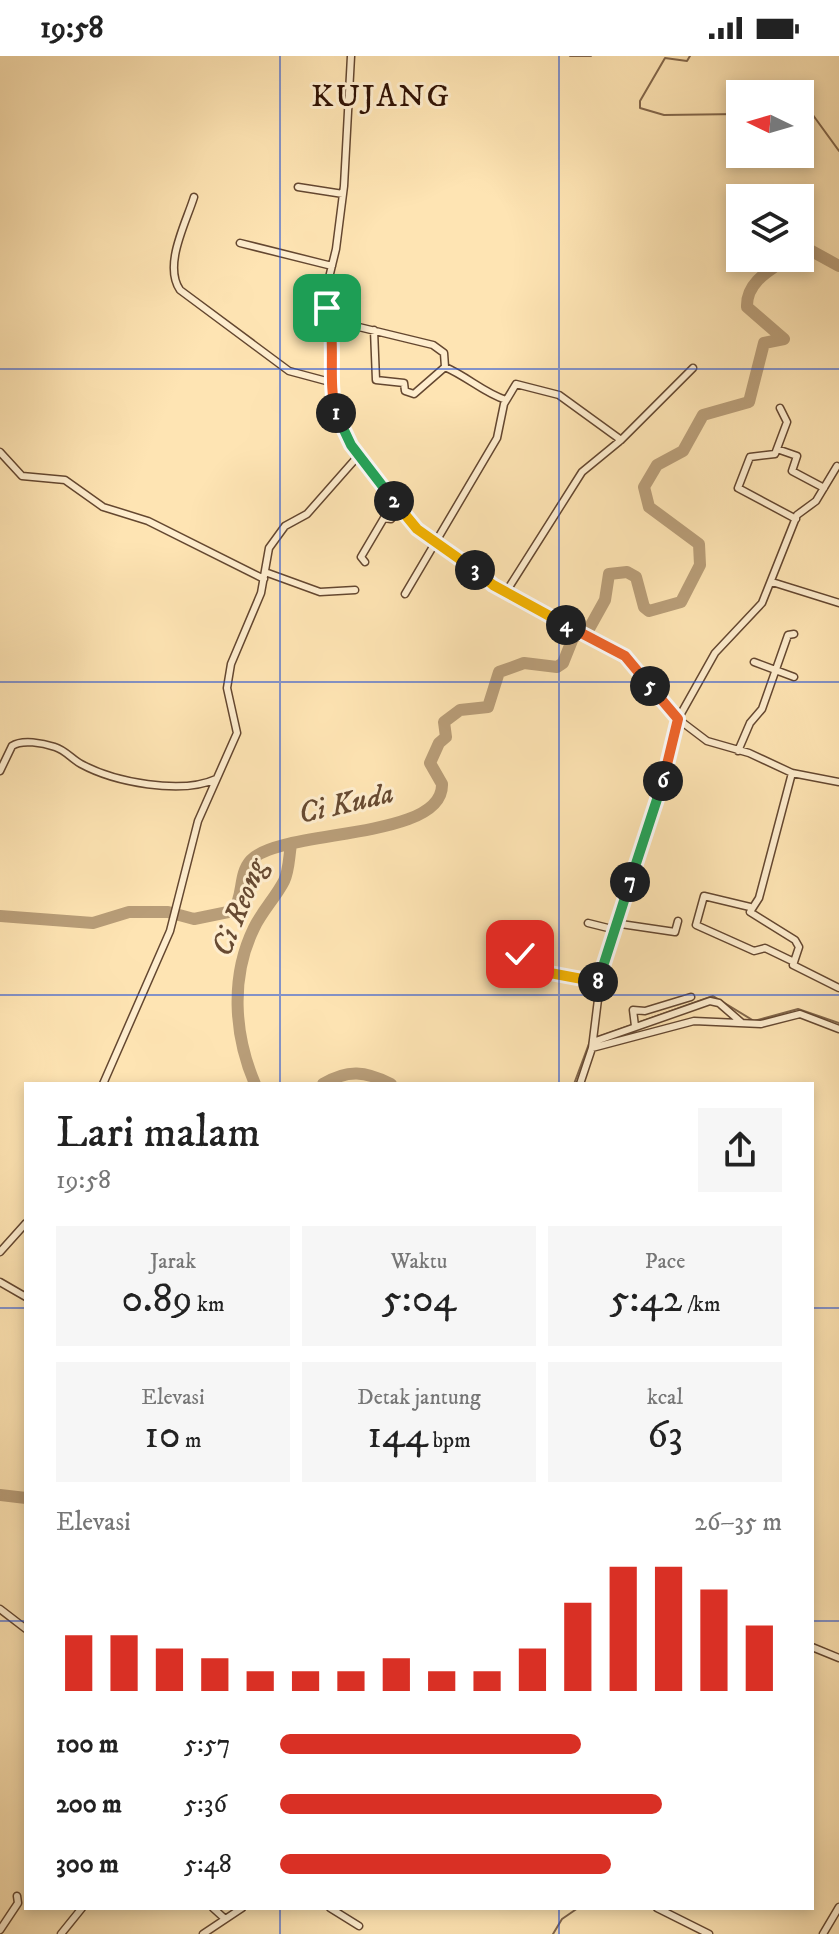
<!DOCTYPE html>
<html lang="id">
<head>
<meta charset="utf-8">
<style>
	body { margin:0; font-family:"IM FELL DW Pica",serif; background:#f6f6f6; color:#222; height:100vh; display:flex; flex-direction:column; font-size:30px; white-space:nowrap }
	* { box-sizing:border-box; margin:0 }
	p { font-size:26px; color:#767676 }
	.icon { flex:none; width:44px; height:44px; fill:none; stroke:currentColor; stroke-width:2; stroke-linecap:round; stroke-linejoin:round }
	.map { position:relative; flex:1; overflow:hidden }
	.drawer { position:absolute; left:24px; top:1026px; width:790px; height:828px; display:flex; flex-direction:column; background:#fff; border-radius:0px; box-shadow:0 4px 12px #0003 }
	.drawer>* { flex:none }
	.needle { width:52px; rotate:275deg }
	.buttons { position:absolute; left:726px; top:24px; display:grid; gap:16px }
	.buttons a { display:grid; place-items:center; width:88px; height:88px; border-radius:0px; background:#fff; box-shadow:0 4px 12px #0003; font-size:40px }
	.pin { position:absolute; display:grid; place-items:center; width:68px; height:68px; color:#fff; margin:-34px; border-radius:16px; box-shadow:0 4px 12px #0006 }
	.km { position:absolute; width:40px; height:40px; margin:-20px; border-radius:50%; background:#222; color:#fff; font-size:22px; line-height:40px; text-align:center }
	.round { display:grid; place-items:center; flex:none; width:84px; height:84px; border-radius:0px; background:#f6f6f6 }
	.headline { display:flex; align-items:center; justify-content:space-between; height:136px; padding:0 32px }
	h1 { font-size:44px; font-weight:600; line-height:60px }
	.stats { display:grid; grid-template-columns:repeat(3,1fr); gap:12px; height:136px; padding:8px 32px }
	.stats div { display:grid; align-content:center; border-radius:0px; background:#f6f6f6; text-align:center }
	.stats b { font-size:40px; font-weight:600 }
	.stats small { font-size:22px; font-weight:400 }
	.stats p { font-size:22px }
	.chart { height:224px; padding:16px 32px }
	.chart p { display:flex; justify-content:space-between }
	.chart svg { width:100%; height:144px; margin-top:8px; stroke:#d93025; stroke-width:6 }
	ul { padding:0 32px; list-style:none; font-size:26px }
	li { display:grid; grid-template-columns:128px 96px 1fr; align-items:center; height:60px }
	li i { height:20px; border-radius:10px; background:#d93025 }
	.status { display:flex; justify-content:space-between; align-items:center; height:56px; padding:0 40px; background:#fff; direction:ltr }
	.status svg { height:22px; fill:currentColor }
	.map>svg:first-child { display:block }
</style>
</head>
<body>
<div class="status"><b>19:58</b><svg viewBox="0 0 49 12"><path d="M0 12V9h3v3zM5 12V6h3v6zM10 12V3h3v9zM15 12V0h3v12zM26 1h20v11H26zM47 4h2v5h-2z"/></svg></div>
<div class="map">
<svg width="839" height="1878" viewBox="0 0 839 1878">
	<rect width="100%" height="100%" fill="#fee4b3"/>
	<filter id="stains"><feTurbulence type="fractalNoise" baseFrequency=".0025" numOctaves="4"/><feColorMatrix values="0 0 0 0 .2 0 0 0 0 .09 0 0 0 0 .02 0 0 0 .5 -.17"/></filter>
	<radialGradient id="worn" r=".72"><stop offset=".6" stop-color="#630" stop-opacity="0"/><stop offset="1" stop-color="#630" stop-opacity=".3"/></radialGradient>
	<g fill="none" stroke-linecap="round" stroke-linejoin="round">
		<!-- stream -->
		<path stroke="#82664a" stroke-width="2" d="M570,0H591
			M690,0L687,5L665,2L640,45V52L664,59L740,58
			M800,55H810L839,95
			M595,982L713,940L754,965L798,953L839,967
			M574,1028L590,985
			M553,1878L562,1863L578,1852"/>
		<!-- river -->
		<path stroke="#b89d78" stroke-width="12" d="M800,196L808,193L839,210
			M0,860L93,867L129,856H168L194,863L233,855C244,841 238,818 251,804C282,772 444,785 442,728L430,707L439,687L446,681L444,666L460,654L488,651L499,616L524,607L557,611L563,607L573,582L590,571L605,544L609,518L627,516L636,521L644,551L649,555L681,546L700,509L699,488L649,451L644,431L657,409L683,395L703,359L749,346L764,287L784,283L747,251C746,226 770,214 788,202
			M255,1028C234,979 230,921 254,872C262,855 276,841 284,825C289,815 289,800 291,789
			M323,1028C348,1013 365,1015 391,1028
			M0,1439L26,1442"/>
		<defs>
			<path id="minor" d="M351,0L344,130L336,193L326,234L333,282L330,326L339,366L351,389L417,473L493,529L625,600L678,663L707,685L749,697L792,717L839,726
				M298,131L343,138
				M194,141C186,167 163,209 180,234L289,315L330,326
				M240,187L332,210
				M330,264L433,289L444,297L445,311C468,321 484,337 506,344
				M374,274L376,324L404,327L405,335L414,338L445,311
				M780,352L787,366L775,398L750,401L738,432L796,463
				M777,393L797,400L792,415L824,432
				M0,396L22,420L65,424L103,451L148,465L264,523
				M365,506L361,501L384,462L391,463L400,453
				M265,516L320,536L355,534
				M772,526L839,547
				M506,536L582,416L621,384L693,312
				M405,538L497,382L504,348L516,328L559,339L621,384
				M754,606L794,621
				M738,695L750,667L762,653L788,579L794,578
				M0,715L12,690C22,683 43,687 55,691C65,694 72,703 81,708C114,726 181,739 216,723
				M792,717L759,842L750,856L795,884L799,891L793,909L839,932
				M750,851L704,840L696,869L754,895L765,892L792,905
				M588,867L612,873
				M614,867L675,876L678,865
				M516,881L523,884L518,911
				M492,906L600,927
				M635,970L633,954L645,955L691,941
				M593,986L710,945L719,947L742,967
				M592,992L694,965L761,968L800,958L839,973
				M103,1028L170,875L198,765L237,677L227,632L231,608L261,537L269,492L285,470L307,458L359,399
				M580,1028L592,992L600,927L612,873L667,713L678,663L715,597L762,547L797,459L816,445L837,410
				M0,1196L26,1167
				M0,1226L26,1241
				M0,1553L26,1573
				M812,1591L839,1602
				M213,1852L224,1862
				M330,1852L359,1870
				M657,1852L709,1878
				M0,1874L18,1847L17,1840
				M61,1878L82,1852
				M203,1878L242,1852
				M823,1878L839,1851"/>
		</defs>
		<!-- minor casing -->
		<use href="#minor" stroke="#644730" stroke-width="9"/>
		<!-- minor -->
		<use href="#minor" stroke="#feedce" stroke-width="6"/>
	</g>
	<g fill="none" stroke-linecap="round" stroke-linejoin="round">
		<defs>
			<path id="split-1" d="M327,252C337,287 327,322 336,357"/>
			<path id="split-2" d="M336,357L351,389L394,445"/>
			<path id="split-3" d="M394,445L417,473L475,514"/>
			<path id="split-4" d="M475,514L493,529L566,569"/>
			<path id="split-5" d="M566,569L625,600L650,630"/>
			<path id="split-6" d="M650,630L678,663L663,725"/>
			<path id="split-7" d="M630,826L663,725"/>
			<path id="split-8" d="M598,926L630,826"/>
			<path id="split-9" d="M520,898L518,911L598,926"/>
		</defs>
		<!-- split-1 casing -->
		<use href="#split-1" stroke="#fff" stroke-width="16"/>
		<!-- split-2 casing -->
		<use href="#split-2" stroke="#fff" stroke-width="16"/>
		<!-- split-3 casing -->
		<use href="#split-3" stroke="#fff" stroke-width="16"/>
		<!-- split-4 casing -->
		<use href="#split-4" stroke="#fff" stroke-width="16"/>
		<!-- split-5 casing -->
		<use href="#split-5" stroke="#fff" stroke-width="16"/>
		<!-- split-6 casing -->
		<use href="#split-6" stroke="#fff" stroke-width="16"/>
		<!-- split-7 casing -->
		<use href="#split-7" stroke="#fff" stroke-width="16"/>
		<!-- split-8 casing -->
		<use href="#split-8" stroke="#fff" stroke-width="16"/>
		<!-- split-9 casing -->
		<use href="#split-9" stroke="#fff" stroke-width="16"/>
		<!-- split-1 -->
		<use href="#split-1" stroke="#f0652b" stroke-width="10"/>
		<!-- split-2 -->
		<use href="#split-2" stroke="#22a559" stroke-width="10"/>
		<!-- split-3 -->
		<use href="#split-3" stroke="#f5b400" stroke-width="10"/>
		<!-- split-4 -->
		<use href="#split-4" stroke="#f5b400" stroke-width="10"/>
		<!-- split-5 -->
		<use href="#split-5" stroke="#f0652b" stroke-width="10"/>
		<!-- split-6 -->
		<use href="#split-6" stroke="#f0652b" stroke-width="10"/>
		<!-- split-7 -->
		<use href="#split-7" stroke="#22a559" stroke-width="10"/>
		<!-- split-8 -->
		<use href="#split-8" stroke="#22a559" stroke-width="10"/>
		<!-- split-9 -->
		<use href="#split-9" stroke="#f5b400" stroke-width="10"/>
	</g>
	<!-- grid -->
	<path fill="none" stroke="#1d4ed8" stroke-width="2" stroke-opacity="0.55" d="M280,0V1028M559,0V1028M0,313H839M0,626H839M0,939H839M0,1252H26M812,1252H839M0,1565H26M812,1565H839M280,1852V1878M559,1852V1878"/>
	<g text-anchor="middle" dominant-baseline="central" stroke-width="6" stroke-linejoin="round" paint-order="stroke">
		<!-- water labels -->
		<g font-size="30" font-style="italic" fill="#674a32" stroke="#feedce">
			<text transform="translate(346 748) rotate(-13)">Ci Kuda</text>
			<text transform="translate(240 852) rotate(-68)">Ci Reong</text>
		</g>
		<!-- quarter labels -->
		<g font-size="32" letter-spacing="2" fill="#311304" stroke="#feedce">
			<text x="381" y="41">KUJANG</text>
		</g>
	</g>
	<rect width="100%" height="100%" filter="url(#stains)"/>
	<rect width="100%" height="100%" fill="url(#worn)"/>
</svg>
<div class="buttons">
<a><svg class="needle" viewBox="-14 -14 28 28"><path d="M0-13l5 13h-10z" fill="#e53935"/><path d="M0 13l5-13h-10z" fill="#767676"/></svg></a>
<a><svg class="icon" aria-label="layers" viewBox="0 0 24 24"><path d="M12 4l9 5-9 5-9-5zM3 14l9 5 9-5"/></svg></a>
</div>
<div class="pin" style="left:327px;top:252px;background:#1e9e55"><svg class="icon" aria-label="arrive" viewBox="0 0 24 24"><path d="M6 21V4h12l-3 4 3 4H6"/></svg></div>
<div class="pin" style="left:520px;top:898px;background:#d93025"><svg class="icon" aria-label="check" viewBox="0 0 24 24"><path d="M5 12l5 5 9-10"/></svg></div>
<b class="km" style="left:336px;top:357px">1</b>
<b class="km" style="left:394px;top:445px">2</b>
<b class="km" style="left:475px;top:514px">3</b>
<b class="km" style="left:566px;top:569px">4</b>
<b class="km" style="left:650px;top:630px">5</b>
<b class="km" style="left:663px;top:725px">6</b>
<b class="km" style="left:630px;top:826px">7</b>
<b class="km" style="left:598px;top:926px">8</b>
<section class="drawer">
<div class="headline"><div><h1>Lari malam</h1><p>19:58</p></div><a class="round"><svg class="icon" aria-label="share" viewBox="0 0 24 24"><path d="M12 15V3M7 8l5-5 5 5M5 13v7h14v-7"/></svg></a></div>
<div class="stats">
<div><p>Jarak</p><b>0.89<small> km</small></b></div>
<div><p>Waktu</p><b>5:04</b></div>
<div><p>Pace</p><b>5:42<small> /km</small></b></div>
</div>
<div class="stats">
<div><p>Elevasi</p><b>10<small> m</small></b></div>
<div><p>Detak jantung</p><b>144<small> bpm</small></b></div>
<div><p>kcal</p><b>63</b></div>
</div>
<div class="chart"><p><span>Elevasi</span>26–35 m</p>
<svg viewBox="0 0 160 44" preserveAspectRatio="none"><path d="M5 44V27M15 44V27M25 44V31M35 44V34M45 44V38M55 44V38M65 44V38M75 44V34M85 44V38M95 44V38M105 44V31M115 44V17M125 44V6M135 44V6M145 44V13M155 44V24"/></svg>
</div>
<ul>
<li><b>100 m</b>5:57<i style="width:60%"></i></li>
<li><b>200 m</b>5:36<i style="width:76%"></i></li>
<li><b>300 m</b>5:48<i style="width:66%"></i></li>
</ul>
</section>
</div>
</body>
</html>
